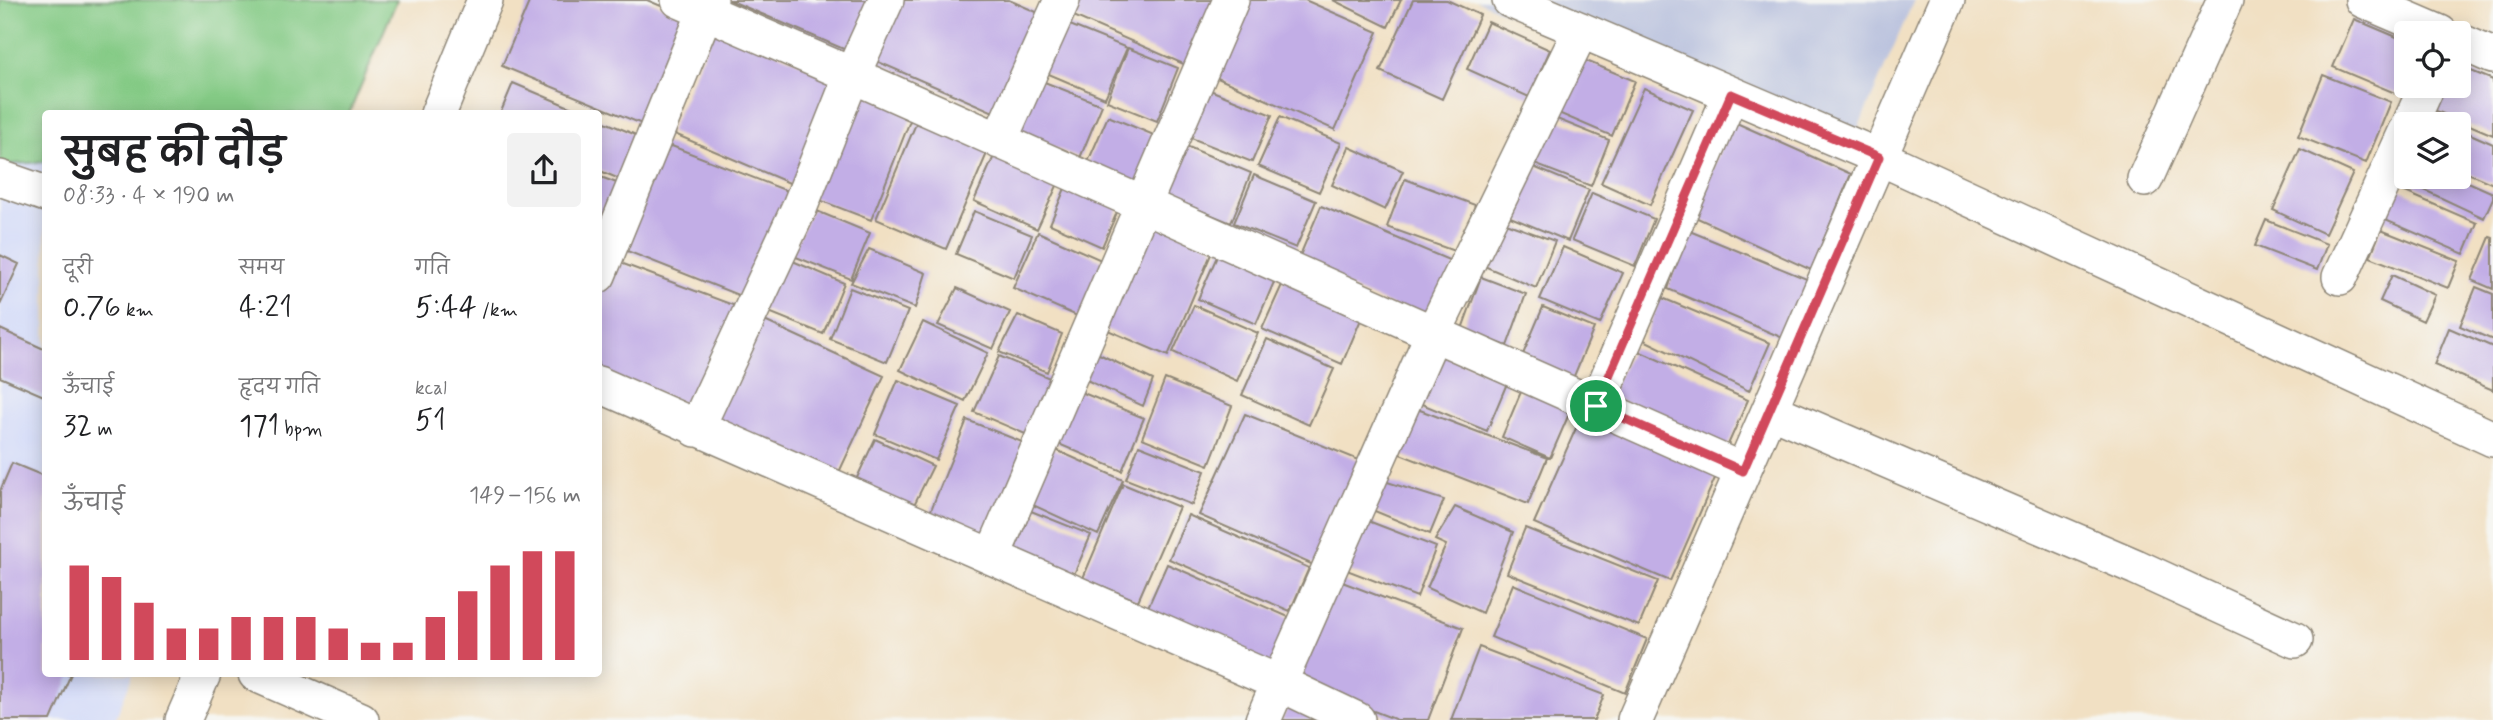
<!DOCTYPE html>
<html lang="hi">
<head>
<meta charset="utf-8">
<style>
	body { margin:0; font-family:Mynerve,"Playpen Sans Deva",sans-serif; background:#f2f2f2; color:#202124; height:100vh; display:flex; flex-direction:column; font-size:26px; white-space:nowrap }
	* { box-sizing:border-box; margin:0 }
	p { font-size:23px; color:#757577 }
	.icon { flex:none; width:38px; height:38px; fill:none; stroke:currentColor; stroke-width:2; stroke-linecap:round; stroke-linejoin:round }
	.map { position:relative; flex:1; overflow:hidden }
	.sheet { position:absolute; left:42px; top:110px; width:560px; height:567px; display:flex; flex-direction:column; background:#fff; border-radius:7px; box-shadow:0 4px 18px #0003 }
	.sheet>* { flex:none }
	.fabs { position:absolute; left:2394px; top:21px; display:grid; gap:14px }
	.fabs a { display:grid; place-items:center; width:77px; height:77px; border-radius:7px; background:#fff; box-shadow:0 4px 18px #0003; font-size:35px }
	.pin { position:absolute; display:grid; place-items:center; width:60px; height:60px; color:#fff; margin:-30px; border:4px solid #fff; border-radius:50%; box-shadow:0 2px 7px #0007 }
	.round { display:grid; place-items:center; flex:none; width:74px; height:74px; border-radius:7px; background:#f2f2f2 }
	.overview { display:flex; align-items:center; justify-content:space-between; height:119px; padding:0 21px }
	h1 { font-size:38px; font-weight:600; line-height:52px }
	.metrics { display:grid; grid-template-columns:repeat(3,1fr); gap:10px; height:119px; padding:7px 21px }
	.metrics div { display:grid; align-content:center }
	.metrics b { font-size:30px; font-weight:600 }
	.metrics small { font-size:19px; font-weight:400 }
	.metrics p { font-size:19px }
	.chart { height:196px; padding:14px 21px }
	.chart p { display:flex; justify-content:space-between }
	.chart svg { width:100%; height:126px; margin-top:7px; stroke:#d1495b; stroke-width:6 }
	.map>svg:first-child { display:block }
</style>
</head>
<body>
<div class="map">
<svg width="2493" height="720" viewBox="0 0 2493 720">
	<rect width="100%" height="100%" fill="#f6f6f2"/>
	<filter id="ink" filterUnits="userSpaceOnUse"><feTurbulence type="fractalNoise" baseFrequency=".0143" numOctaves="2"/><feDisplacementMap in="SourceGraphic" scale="14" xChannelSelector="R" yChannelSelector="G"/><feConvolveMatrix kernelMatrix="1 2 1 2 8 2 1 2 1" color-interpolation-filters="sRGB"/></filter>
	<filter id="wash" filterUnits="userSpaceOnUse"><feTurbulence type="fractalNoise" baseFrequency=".00686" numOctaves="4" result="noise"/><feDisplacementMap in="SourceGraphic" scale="28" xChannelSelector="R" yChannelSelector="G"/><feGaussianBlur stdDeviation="1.57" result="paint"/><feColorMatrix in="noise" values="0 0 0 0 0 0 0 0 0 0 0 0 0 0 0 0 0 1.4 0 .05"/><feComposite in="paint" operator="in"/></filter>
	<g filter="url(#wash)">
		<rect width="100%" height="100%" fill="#f1e0c3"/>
		<!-- built -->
		<path fill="#d1d9f9" d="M45,162L46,674H133L115,720H0V165Z"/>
		<!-- industrial -->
		<path fill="#bbc3de" d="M1476,0H1914L1844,161Z"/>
		<!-- green -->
		<path fill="#84ca85" stroke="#587a58" stroke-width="2" d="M0,0H397L349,114H46L45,162L0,165Z"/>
		<g id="blocks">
			<!-- building -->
			<path fill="#c2aee6" d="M530,0H647L694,20L649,127L502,66Z
				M729,0H876L853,53Z
				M891,0H1009L1041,14L998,114L867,57Z
				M1074,0H1216L1188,66L1069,14Z
				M1238,0H1305L1378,32L1335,130L1206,73Z
				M1333,0H1401L1388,27Z
				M1413,0H1447L1480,15L1442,99L1380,71Z
				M2354,19L2406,41V86L2402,96L2333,67Z
				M1060,21L1127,48L1105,98L1037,69Z
				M1488,22L1550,50L1529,97L1467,69Z
				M715,27L846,82L801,188L670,132Z
				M1128,48L1178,68L1157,121L1107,101Z
				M1579,58L1635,81L1612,136L1556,112Z
				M2459,66L2493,80V135L2434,110L2444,86H2459Z
				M2323,75L2391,102L2366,163L2298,136Z
				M1037,79L1102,105L1080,158L1015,132Z
				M513,83L586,114H500Z
				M1200,86L1272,115L1252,162L1181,134Z
				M1644,88L1693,110L1650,205L1601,183Z
				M852,89L913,113L871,220L809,196Z
				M920,114L991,144L946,249L876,219Z
				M1547,115L1609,140L1591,186L1529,162Z
				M1108,116L1161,138L1140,187L1087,164Z
				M1280,117L1341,143L1319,192L1258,166Z
				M598,119L648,140L629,183L598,170Z
				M1732,121L1851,174L1811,270L1693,216Z
				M2459,129L2493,144V184L2459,169Z
				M1174,141L1251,173L1231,223L1154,191Z
				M664,143L795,194L748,299L622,249Z
				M998,147L1062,175L1037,229L974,201Z
				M1349,147L1403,171L1385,210L1332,185Z
				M2300,149L2353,173L2325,234L2273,210Z
				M1524,163L1589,190L1568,241L1503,214Z
				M1254,175L1316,201L1296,248L1234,223Z
				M598,176L630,188L598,235Z
				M2407,177H2457L2493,193V198L2484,218L2405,181Z
				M1405,179L1475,205L1457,252L1387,227Z
				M1068,181L1121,203L1102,247L1050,224Z
				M2396,188L2477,223L2464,254L2383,219Z
				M1592,193L1654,219L1635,266L1572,240Z
				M1321,206L1456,263L1431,322L1296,265Z
				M812,209L870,233L851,279L791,255Z
				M974,211L1032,235L1014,278L956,254Z
				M1149,219L1214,247L1168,356L1103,328Z
				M1497,220L1555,241L1536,288L1477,263Z
				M2266,220L2327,244L2317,270L2255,246Z
				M1687,230L1814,282L1790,341L1668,289Z
				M2381,230L2459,261L2448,288L2370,257Z
				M1038,232L1108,263L1084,319L1013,288Z
				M2490,237L2493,238V289L2472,280Z
				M1223,243L1280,268L1256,324L1198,299Z
				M1563,247L1623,273L1600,324L1540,299Z
				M869,249L926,273L915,308L851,283Z
				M0,255L19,264L0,305Z
				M781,256L844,283L823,334L759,308Z
				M610,259L741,308L697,408L598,372V289Z
				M2392,275L2435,295L2423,321L2380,301Z
				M1286,276L1365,310L1342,364L1262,329Z
				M1481,277L1526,294L1507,346L1462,329Z
				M2476,287L2493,294V340L2460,326Z
				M850,288L908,311L887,362L830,339Z
				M957,288L1010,312L993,349L938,325Z
				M1660,297L1770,343L1749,391L1644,340Z
				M1194,305L1258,333L1237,381L1173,352Z
				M1543,307L1594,328L1572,381L1521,359Z
				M1018,315L1062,334L1047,372L999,352Z
				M758,318L884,376L834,483L709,426Z
				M923,322L988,353L965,401L900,370Z
				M2449,328L2493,347V390L2434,365Z
				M0,329L46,350V397L0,377Z
				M1267,339L1334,369L1309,425L1242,395Z
				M1632,348L1748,400L1727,447L1610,396Z
				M1433,350L1508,381L1487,431L1412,400Z
				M1097,353L1153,380L1143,406L1080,377Z
				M999,356L1061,383L1037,439L974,412Z
				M1165,379L1232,406L1209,465L1142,438Z
				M898,380L960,406L936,460L875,434Z
				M1523,387L1572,407L1550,458L1502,437Z
				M1076,390L1144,418L1122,471L1054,442Z
				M1404,404L1547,458L1528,504L1387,449Z
				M1584,410L1719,469L1670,581L1534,523Z
				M1245,414L1364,462L1318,567L1199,515Z
				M967,420L1032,446L994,541L929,515Z
				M875,439L933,466L912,509L855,482Z
				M1045,445L1123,480L1098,535L1020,499Z
				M1139,445L1205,471L1192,505L1126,479Z
				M12,463L46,477V674H71L51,720H0V491Z
				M1378,479L1444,500L1430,534L1365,507Z
				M1123,484L1179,507L1138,601L1083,578Z
				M1455,507L1513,532L1482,613L1427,588L1446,545L1435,540Z
				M1031,511L1091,535L1072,579L1013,554Z
				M1188,515L1309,568L1290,611L1169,559Z
				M1363,519L1436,547L1417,597L1344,569Z
				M1525,528L1658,581L1639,626L1507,573Z
				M1167,564L1300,622L1277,674L1144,616Z
				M1337,580L1463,628L1428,720H1397L1298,682Z
				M1513,584L1647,639L1625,693L1491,637Z
				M1479,647L1604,695L1594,720H1451Z
				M1290,701L1330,720H1282Z"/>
		</g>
	</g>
	<g filter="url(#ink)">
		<use href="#blocks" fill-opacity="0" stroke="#8e8677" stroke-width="2"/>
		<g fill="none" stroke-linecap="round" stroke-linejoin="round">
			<defs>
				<path id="minor" d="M679,0L852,75L1743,471
					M1510,0L1879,157L2493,439
					M2363,0L2440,33
					M2459,41L2493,56
					M438,114L485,0
					M2410,124L2427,86
					M999,141L1062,0
					M0,178L46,194
					M2145,179L2225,0
					M598,275L710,0
					M2340,277L2406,132
					M598,384L1279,683L1263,720
					M1596,406L1731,94
					M1770,410L2136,567L2295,640
					M696,429L800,206L852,75L886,0
					M992,557L1231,0
					M256,674L361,720
					M183,720L203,674
					M1357,720L1279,683L1433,334L1581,30
					M1635,720L1947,0"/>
			</defs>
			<!-- minor casing -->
			<use href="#minor" stroke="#8e8677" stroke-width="38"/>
			<!-- minor -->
			<use href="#minor" stroke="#fff" stroke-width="35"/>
		</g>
	</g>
	<g fill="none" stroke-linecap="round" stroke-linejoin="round" filter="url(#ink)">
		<defs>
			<path id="route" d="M1731,94L1879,157L1743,471L1596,406Z"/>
		</defs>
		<!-- route casing -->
		<use href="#route" stroke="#fff" stroke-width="14"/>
		<!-- route -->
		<use href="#route" stroke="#d1495b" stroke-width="9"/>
	</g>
</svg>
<div class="fabs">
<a><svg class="icon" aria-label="locate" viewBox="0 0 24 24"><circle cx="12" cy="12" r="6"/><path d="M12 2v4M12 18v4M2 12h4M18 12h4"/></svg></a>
<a><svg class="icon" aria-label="layers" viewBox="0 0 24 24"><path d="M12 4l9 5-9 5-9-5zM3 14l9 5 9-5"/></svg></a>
</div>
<div class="pin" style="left:1596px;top:406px;background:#1e9e55"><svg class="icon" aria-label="arrive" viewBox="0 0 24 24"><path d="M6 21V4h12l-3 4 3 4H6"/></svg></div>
<section class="sheet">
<div class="overview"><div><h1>सुबह की दौड़</h1><p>08:33 · 4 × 190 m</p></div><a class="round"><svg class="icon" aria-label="share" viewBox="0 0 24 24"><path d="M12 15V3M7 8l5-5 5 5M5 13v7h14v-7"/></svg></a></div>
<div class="metrics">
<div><p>दूरी</p><b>0.76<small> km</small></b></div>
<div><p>समय</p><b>4:21</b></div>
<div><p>गति</p><b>5:44<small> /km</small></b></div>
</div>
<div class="metrics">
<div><p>ऊँचाई</p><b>32<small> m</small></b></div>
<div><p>हृदय गति</p><b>171<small> bpm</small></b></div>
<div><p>kcal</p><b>51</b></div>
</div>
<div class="chart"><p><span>ऊँचाई</span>149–156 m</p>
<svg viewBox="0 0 160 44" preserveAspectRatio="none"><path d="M5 44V11M15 44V15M25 44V24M35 44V33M45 44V33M55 44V29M65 44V29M75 44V29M85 44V33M95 44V38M105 44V38M115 44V29M125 44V20M135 44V11M145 44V6M155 44V6"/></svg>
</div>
</section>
</div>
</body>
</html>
